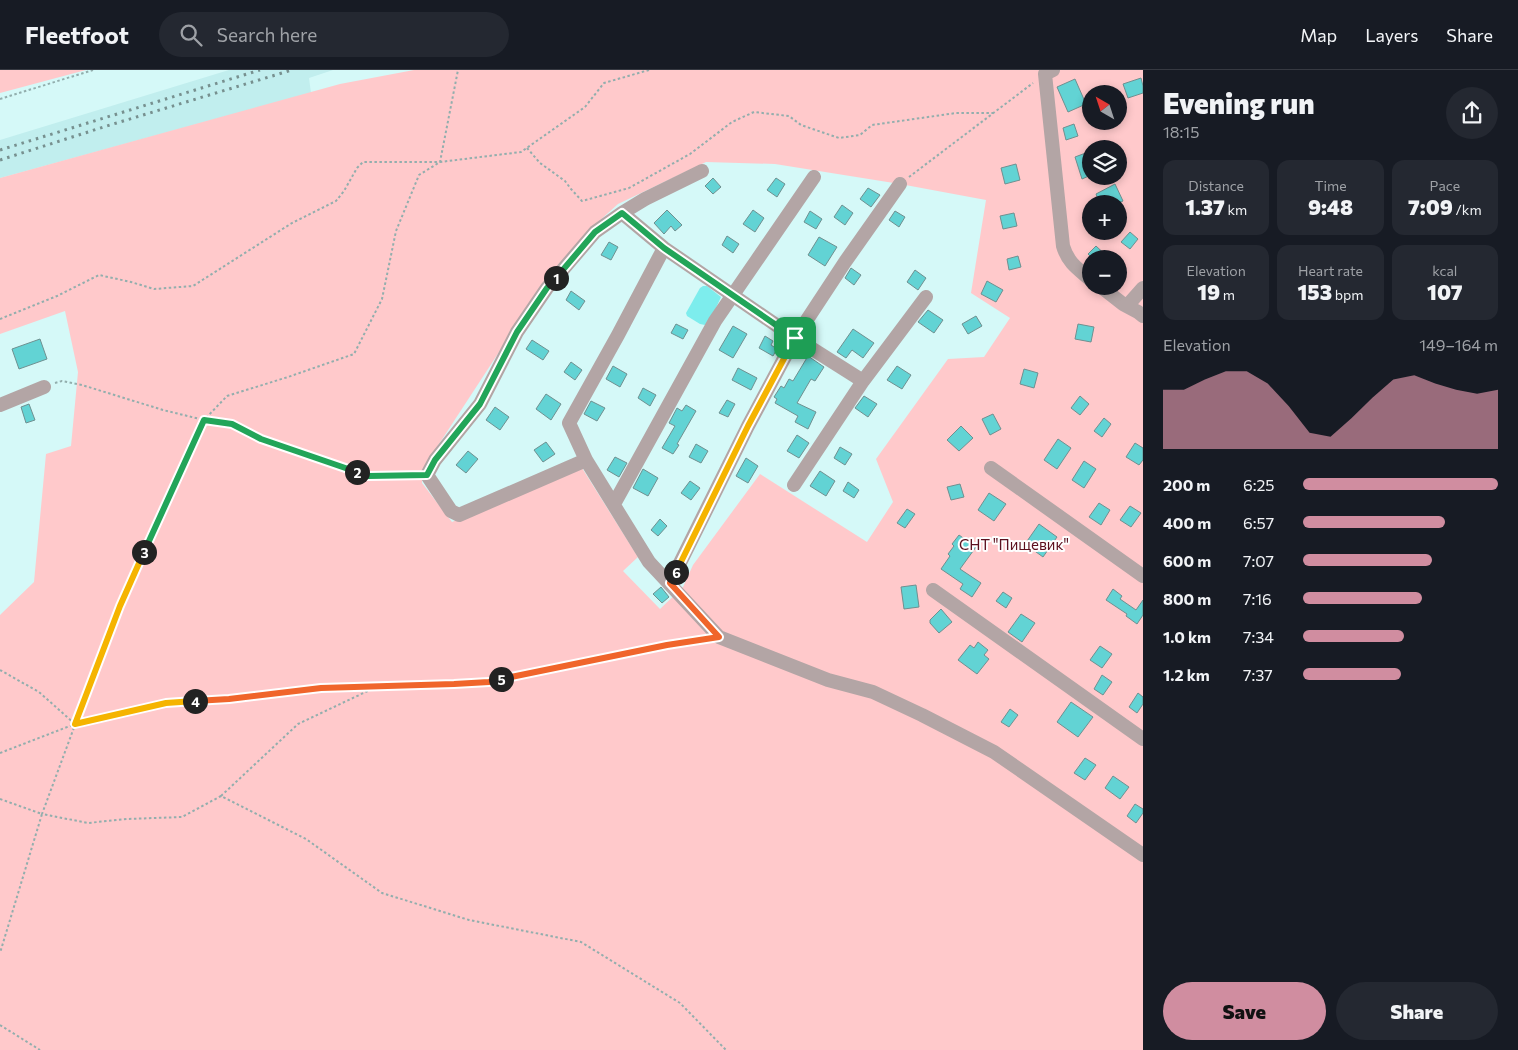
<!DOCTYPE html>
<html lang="en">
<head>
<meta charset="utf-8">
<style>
	body { margin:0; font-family:Commissioner,sans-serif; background:#242831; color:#f1f3f6; height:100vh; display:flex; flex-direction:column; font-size:19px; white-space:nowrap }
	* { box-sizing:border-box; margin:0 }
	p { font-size:16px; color:#9ea1a6 }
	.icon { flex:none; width:28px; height:28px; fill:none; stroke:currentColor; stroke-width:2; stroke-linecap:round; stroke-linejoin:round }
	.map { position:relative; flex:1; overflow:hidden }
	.sheet { display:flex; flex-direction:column; background:#171b24; width:375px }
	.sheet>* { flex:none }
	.needle { width:32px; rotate:321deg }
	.fabs { position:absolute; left:1082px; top:15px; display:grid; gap:10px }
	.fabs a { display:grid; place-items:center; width:45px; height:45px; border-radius:50%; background:#171b24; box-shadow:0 2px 8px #0003; font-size:25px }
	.pin { position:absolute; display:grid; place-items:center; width:42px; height:42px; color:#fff; margin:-21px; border-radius:10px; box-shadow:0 2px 8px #0006 }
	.km { position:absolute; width:25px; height:25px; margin:-12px; border-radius:50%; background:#222; color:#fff; font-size:14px; line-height:25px; text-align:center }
	.round { display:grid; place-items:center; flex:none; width:52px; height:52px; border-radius:26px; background:#242831 }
	.summary { display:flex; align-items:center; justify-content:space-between; height:85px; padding:0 20px }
	h1 { font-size:28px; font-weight:800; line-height:38px }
	.figures { display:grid; grid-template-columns:repeat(3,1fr); gap:8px; height:85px; padding:5px 20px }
	.figures div { display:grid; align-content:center; border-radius:12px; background:#242831; text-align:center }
	.figures b { font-size:21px; font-weight:800 }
	.figures small { font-size:14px; font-weight:400 }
	.figures p { font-size:14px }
	.chart { height:140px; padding:10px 20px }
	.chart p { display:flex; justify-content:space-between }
	.chart svg { width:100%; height:90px; margin-top:5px; fill:#d08da0; opacity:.7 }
	.action { display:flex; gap:10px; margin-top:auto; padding:10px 20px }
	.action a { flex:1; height:58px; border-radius:30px; background:#d08da0; color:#111; font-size:20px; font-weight:800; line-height:58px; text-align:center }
	.action a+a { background:#242831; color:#f1f3f6 }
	ul { padding:0 20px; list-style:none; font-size:16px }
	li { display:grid; grid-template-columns:80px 60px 1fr; align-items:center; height:38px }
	li i { height:12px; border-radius:6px; background:#d08da0 }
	header { display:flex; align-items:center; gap:30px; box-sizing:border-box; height:70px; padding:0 25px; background:#171b24; border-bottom:1px solid #363941 }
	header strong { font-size:24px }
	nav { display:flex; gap:28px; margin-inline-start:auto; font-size:18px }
	.search { width:350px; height:45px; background:#242831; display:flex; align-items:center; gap:12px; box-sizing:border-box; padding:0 18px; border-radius:28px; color:#9ea1a6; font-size:19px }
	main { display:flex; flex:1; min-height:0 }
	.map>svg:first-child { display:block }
</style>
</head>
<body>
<header>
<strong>Fleetfoot</strong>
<div class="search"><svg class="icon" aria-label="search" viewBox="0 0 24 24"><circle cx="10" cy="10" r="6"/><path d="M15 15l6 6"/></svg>Search here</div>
<nav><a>Map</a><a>Layers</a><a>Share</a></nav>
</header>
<main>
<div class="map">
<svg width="1143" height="980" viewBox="0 0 1143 980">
	<rect width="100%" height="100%" fill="#d5f9f8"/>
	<!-- built -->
	<path fill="#c1eeee" d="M229,0H333L309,8L311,23L0,108V70Z"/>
	<!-- green -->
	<path fill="#ffc9cb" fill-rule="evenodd" d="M0,0H86L0,23Z
		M414,0H1143V980H0V545L34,512L46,384L71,376L78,302L65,241L0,264V108L340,14ZM1091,24H1119V51H1091ZM1091,79H1119V106H1091ZM706,92L775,94L900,114L986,130L971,223L1010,248L984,287L948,289L876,389L893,432L867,472L760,404L693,495L683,517L660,539L623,501L638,487L582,398L452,452L422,413V400L546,210L587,162L618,134ZM1091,134H1119V161H1091ZM1091,189H1119V216H1091Z"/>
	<!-- water -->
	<path fill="#7deded" d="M703,216H707L721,227L710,251L705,255L700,254L687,246L686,243L700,218Z"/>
	<!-- building -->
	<path fill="#62d3d4" stroke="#6f9090" d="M1141,8L1143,16V23L1128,28L1123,14Z
		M1075,9L1086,34L1068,42L1057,17Z
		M1074,54L1078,66L1066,70L1063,58Z
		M1091,81V105L1082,109L1075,87Z
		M1016,94L1020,110L1005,114L1001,98Z
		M713,108L721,117L713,124L705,116Z
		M776,108L785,114L777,127L767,120Z
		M1115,114L1123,131L1117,134H1100L1096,124Z
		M868,118L880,125L871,137L860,129Z
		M842,135L853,143L845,155L834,147Z
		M667,140L682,155L675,161L671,156L664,164L654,153Z
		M753,140L764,148L755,162L743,154Z
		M810,141L822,149L816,159L804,152Z
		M895,141L905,147L899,157L889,150Z
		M1014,143L1017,156L1003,159L1000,146Z
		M1130,162L1138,169L1130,179L1121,172Z
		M727,166L739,174L733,183L722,175Z
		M819,167L837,177L825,196L808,185Z
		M609,172L618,177L611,190L601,185Z
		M1096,176L1110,189H1093L1088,184Z
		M1018,186L1021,197L1009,200L1007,189Z
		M851,198L861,205L854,215L845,208Z
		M915,200L926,208L918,220L907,212Z
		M987,211L1003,220L996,232L981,224Z
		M571,221L585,231L579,240L566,230Z
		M928,240L943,250L934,263L918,252Z
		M976,246L982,256L968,264L962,254Z
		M676,254L688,260L683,269L671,263Z
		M1078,254L1094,257L1091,272L1075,269Z
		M733,256L747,264L733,288L719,280Z
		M853,259L874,273L863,288L852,280L846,288L837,282Z
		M765,266L773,271L771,275L777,279L773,286L759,278Z
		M40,269L47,289L19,299L12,279Z
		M532,270L549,281L543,290L526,279Z
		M808,286L824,297L815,311L811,309L797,333L816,342L808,359L795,352L798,346L775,333L777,329L774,327L781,316L784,318L789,309L793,311Z
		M571,292L582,300L575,310L564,302Z
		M613,296L627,304L620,317L606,309Z
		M897,296L911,305L902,319L887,310Z
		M738,298L757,308L751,320L732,310Z
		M1024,299L1038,303L1034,318L1020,314Z
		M643,318L656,325L650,336L638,328Z
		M546,324L561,334L551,350L536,339Z
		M864,326L877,334L868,347L855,338Z
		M1080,326L1089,334L1080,345L1071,338Z
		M727,330L735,334L728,347L719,343Z
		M591,331L605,338L597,351L584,344Z
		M29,334L35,350L26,353L21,337Z
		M686,335L696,341L677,374L679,375L673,384L662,378L675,356L669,353L677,338L682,341Z
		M495,337L509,347L500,360L486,350Z
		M993,344L1001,359L990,365L982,349Z
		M1104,348L1111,354L1102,367L1094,361Z
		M961,356L973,368L959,381L947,370Z
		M797,365L809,373L799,388L787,381Z
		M1058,369L1071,378L1057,399L1044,390Z
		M546,372L555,384L543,392L534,380Z
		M1135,373L1143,378V390L1139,395L1126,387Z
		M696,374L708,381L701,393L689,387Z
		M840,377L852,384L845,395L834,388Z
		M468,381L478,389L466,403L456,395Z
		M615,387L627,393L619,407L607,400Z
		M746,388L758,396L748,413L736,406Z
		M1084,391L1096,399L1084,418L1072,410Z
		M643,399L658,408L648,426L633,418Z
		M820,401L835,411L826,426L810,416Z
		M690,411L700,418L691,430L681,423Z
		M848,412L859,420L854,428L843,421Z
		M960,414L964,427L951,430L947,417Z
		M989,423L1006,434L994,451L978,440Z
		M1099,433L1110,440L1101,455L1089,447Z
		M1130,436L1141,443L1131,457L1120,450Z
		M907,439L915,444L905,458L897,453Z
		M660,449L667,456L658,466L651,460Z
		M1039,454L1057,467L1043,487L1025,474Z
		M959,465L976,477L960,499L981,513L972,527L960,519L963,514L941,499L950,486L948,484L954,476L952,474Z
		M916,515L919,537L904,539L901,517Z
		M661,517L669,527L662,533L653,524Z
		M1113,519L1122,526L1120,529L1136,540L1143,530V545L1137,554L1126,546L1127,544L1106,530Z
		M1003,522L1012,528L1006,538L996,531Z
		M941,539L952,552L939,563L930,553V550Z
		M1021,544L1035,553L1022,572L1008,562Z
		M978,572L988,580L984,585L989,589L977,604L958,590L970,575L974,578Z
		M1100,576L1112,584L1102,598L1090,590Z
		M1102,605L1112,612L1103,625L1094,619Z
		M1138,623L1143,627V634L1137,643L1129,637Z
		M1071,632L1093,647L1078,667L1057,652Z
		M1010,639L1018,645L1009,657L1001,652Z
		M1085,688L1096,695L1085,710L1074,703Z
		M1113,706L1129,717L1120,729L1105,718Z
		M1135,734L1143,739V743L1136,753L1127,746Z"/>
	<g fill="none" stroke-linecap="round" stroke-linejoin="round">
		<!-- path -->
		<path stroke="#92aead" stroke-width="2" stroke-dasharray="2.5 2.5" stroke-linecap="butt" d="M649,0L604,13L585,37L521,82L440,92L419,105L396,161L382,229L354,284L288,307L227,326L204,350L119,536L42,744L88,753L127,749L182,747L221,726L306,769L382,823L469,850L581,872L680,933L726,980
			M0,29L93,0
			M527,78L540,93L565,111L571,119L582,131L629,118L690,84L732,52L754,42L789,46L801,55L839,68L860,65L872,55L956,43H993
			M909,107L1033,13
			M0,249L57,226L99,205L131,212L154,219L193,216L292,153L336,131L344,121L357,98L363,92H440L458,0
			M55,313L62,311L82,315L163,340L204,350L232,354L261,369L368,406L417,405
			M0,600L39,622L75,654
			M0,683L75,654L166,633L229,629L321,618L489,612L667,575L705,569
			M221,726L298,654L374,618
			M0,729L42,744L0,883
			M0,955L40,980"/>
		<!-- minor -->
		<path stroke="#b3a5a5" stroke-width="14" d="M1053,0L1045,4L1063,176C1068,193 1078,199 1091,210
			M622,143L645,129L702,101
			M664,178L618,265L569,353L586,390L649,492L719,567L828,610L873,622L922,645L994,682L1143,785
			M1100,216L1123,234L1138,242L1143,246
			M1127,236L1143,218
			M0,335L44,317
			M586,390L459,445L451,441L427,405L435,390L480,334L517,262L547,218L595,162L622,143L664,178L795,268L863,311
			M991,398L1143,506
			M794,415L863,311L926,227
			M614,434L715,251L814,107
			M670,513L748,356L795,268L845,192L900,114
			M933,520L1143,669"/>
		<!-- rail -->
		<path stroke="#77908f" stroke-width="3" stroke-dasharray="2.5 5" stroke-linecap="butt" d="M0,80L260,0
			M0,90L110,55L292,0"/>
	</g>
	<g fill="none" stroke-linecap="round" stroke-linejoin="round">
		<defs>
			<path id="split-1" d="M556,208L595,162L622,143L664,178L795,268"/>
			<path id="split-2" d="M357,402L368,406L427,405L435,390L480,334L517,262L547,218L556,208"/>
			<path id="split-3" d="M144,482L204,350L232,354L261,369L357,402"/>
			<path id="split-4" d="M144,482L120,536L75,654L166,633L195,631"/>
			<path id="split-5" d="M195,631L229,629L321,618L454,614L489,612L501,609"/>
			<path id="split-6" d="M501,609L667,575L719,567L670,513L676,502"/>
			<path id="split-7" d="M676,502L748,356L795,268"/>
		</defs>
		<!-- split-1 casing -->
		<use href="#split-1" stroke="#fff" stroke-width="10"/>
		<!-- split-2 casing -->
		<use href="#split-2" stroke="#fff" stroke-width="10"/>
		<!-- split-3 casing -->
		<use href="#split-3" stroke="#fff" stroke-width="10"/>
		<!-- split-4 casing -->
		<use href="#split-4" stroke="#fff" stroke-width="10"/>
		<!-- split-5 casing -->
		<use href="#split-5" stroke="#fff" stroke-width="10"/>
		<!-- split-6 casing -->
		<use href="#split-6" stroke="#fff" stroke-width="10"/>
		<!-- split-7 casing -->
		<use href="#split-7" stroke="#fff" stroke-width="10"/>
		<!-- split-1 -->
		<use href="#split-1" stroke="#22a559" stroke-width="6"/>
		<!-- split-2 -->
		<use href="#split-2" stroke="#22a559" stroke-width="6"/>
		<!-- split-3 -->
		<use href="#split-3" stroke="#22a559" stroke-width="6"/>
		<!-- split-4 -->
		<use href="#split-4" stroke="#f5b400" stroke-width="6"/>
		<!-- split-5 -->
		<use href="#split-5" stroke="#f0652b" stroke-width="6"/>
		<!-- split-6 -->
		<use href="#split-6" stroke="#f0652b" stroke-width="6"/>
		<!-- split-7 -->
		<use href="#split-7" stroke="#f5b400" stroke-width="6"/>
	</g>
	<g text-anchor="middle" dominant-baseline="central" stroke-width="4" stroke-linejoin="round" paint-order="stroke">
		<!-- park labels -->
		<g font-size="15" fill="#5c111f" stroke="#fefefe">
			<text x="1014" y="474">СНТ "Пищевик"</text>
		</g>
	</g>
</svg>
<div class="fabs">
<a><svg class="needle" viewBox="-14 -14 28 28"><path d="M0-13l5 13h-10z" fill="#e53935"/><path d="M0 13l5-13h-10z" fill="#9ea1a6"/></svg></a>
<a><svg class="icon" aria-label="layers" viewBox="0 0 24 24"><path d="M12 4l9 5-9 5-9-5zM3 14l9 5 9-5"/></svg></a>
<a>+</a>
<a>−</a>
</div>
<div class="pin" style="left:795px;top:268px;background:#1e9e55"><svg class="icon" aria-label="arrive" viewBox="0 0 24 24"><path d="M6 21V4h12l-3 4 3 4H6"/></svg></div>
<b class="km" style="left:556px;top:208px">1</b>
<b class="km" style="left:357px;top:402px">2</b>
<b class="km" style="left:144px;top:482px">3</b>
<b class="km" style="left:195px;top:631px">4</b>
<b class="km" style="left:501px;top:609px">5</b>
<b class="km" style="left:676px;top:502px">6</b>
</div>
<section class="sheet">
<div class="summary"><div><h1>Evening run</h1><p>18:15</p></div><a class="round"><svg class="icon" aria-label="share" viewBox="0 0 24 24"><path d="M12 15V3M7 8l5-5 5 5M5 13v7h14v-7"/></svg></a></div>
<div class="figures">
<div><p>Distance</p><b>1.37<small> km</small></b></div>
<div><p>Time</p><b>9:48</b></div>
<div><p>Pace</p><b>7:09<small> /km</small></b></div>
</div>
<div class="figures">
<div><p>Elevation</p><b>19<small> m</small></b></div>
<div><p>Heart rate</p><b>153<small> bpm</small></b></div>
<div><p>kcal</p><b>107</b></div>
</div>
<div class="chart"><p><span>Elevation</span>149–164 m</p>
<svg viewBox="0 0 160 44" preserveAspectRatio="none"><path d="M0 44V15L10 15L20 10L30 6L40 6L50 12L60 23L70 36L80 38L90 29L100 19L110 10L120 8L130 12L140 15L150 17L160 15V44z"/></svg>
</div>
<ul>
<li><b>200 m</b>6:25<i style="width:100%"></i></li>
<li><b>400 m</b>6:57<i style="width:73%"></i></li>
<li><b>600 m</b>7:07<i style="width:66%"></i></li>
<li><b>800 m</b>7:16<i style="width:61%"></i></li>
<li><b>1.0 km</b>7:34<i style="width:52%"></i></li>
<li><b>1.2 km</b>7:37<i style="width:50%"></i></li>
</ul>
<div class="action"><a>Save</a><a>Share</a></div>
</section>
</main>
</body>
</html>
